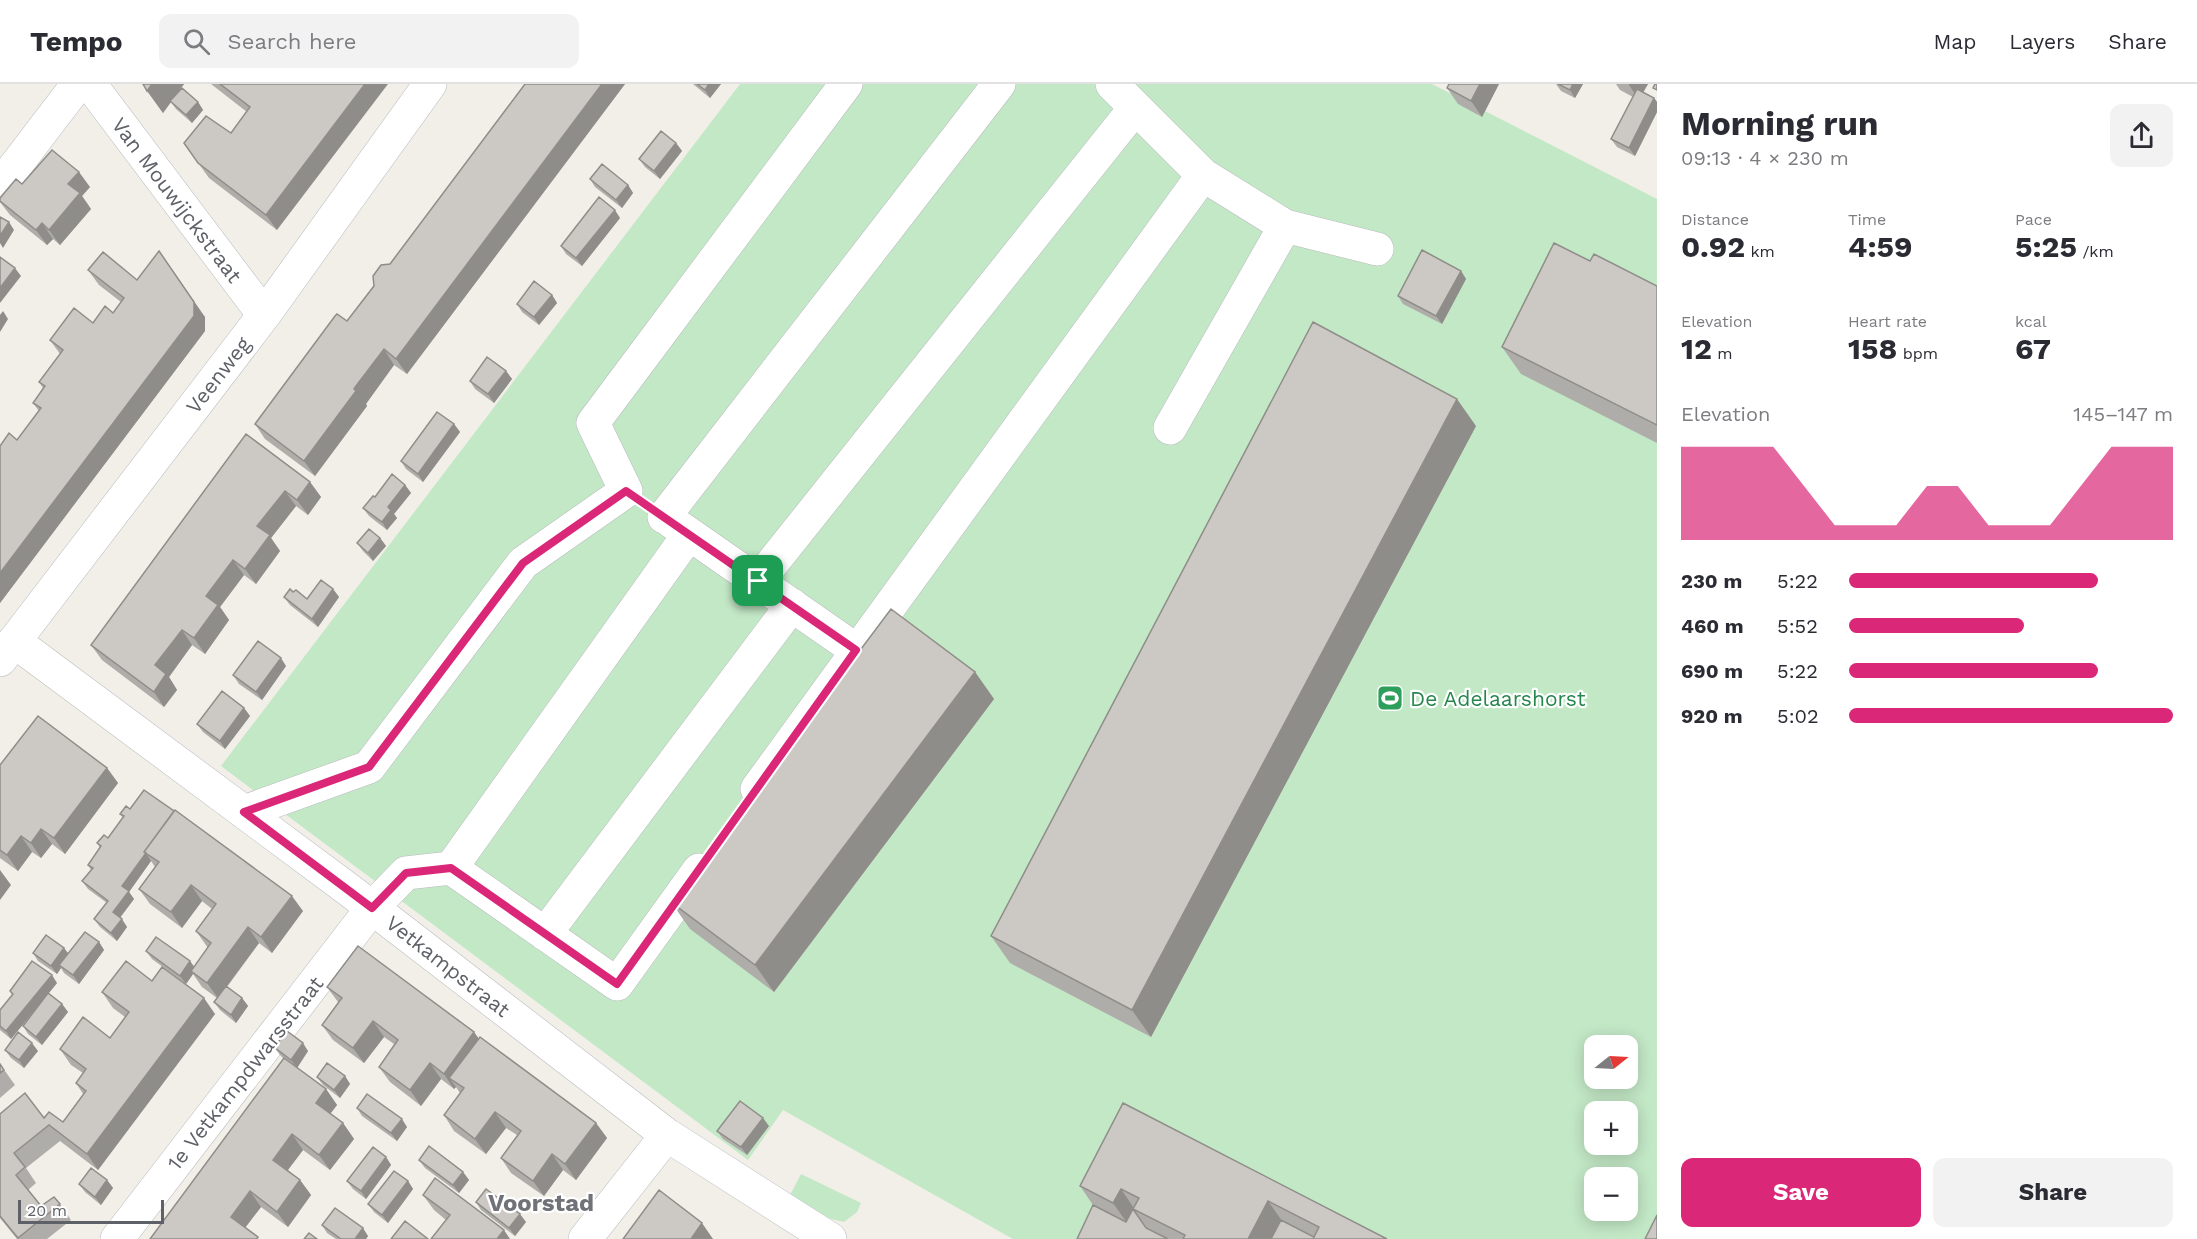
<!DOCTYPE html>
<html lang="en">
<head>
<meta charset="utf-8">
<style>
	body { margin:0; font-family:"Work Sans",sans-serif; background:#f2f2f3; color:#2b2b33; height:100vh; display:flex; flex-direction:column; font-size:22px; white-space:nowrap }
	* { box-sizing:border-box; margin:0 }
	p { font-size:20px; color:#7c7c81 }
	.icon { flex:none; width:33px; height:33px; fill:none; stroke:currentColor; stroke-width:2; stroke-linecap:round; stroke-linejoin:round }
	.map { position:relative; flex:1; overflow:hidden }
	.sheet { display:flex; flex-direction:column; background:#fff; width:540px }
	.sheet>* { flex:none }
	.needle { width:39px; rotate:72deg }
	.tools { position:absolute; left:1584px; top:951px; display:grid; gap:12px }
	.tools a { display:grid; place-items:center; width:54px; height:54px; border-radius:12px; background:#fff; box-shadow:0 3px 15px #0003; font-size:30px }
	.scale { position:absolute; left:18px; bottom:15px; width:146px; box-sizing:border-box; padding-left:6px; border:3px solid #5e6167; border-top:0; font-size:16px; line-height:21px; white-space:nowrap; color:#5e6167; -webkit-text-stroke:4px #fff; paint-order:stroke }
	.pin { position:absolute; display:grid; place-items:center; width:51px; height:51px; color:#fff; margin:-26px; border-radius:12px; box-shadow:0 3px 9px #0006 }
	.round { display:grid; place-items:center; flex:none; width:63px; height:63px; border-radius:12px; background:#f2f2f3 }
	.summary { display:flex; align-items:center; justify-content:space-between; height:102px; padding:0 24px }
	h1 { font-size:33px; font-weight:700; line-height:45px }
	.metrics { display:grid; grid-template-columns:repeat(3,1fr); gap:9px; height:102px; padding:6px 24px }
	.metrics div { display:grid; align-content:center }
	.metrics b { font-size:30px; font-weight:700 }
	.metrics small { font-size:16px; font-weight:400 }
	.metrics p { font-size:16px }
	.chart { height:168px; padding:12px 24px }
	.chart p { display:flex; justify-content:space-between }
	.chart svg { width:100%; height:108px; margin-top:6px; fill:#db2777; opacity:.7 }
	.cta { display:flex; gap:12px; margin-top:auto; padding:12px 24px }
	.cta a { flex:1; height:69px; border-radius:12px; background:#db2777; color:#fff; font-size:24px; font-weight:700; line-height:69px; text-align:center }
	.cta a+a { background:#f2f2f3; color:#2b2b33 }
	ul { padding:0 24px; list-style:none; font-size:20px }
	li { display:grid; grid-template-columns:96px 72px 1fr; align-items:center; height:45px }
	li i { height:15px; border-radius:8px; background:#db2777 }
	header { display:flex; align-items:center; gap:36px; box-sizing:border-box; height:84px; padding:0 30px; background:#fff; border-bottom:2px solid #e1e1e2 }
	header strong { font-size:28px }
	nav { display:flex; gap:33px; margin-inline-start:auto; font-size:21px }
	.search { width:420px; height:54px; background:#f2f2f3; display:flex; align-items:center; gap:15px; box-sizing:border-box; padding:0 21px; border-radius:12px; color:#7c7c81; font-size:22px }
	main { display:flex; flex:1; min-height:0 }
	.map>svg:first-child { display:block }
</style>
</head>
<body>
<header>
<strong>Tempo</strong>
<div class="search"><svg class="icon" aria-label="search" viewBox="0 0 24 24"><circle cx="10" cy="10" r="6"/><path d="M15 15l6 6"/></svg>Search here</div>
<nav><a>Map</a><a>Layers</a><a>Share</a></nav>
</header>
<main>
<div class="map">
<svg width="1657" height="1155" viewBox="0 0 1657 1155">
	<rect width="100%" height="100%" fill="#f1efe7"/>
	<!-- green -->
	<path fill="#c3e8c6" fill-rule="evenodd" d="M740,0H1432L1657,115V1155H1013L783,1026L748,1076L221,682ZM1594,962H1628V994H1594ZM1594,1028H1628V1060H1594ZM1594,1094H1628V1126H1594Z
		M801,1090L861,1119L857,1128L844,1138L831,1135L789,1113Z"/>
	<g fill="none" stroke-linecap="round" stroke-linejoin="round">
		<defs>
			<path id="minor" d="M90,0L264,231
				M1112,0L1203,91L1285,142L1377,165
				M0,102L78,0
				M1170,344L1285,142
				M664,433L999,0
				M672,438L856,566
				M758,497L1135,24
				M14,557L349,806L667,1051L830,1155
				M0,576L264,231L430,0
				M757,705L1203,91
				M244,728L369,683L523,479L626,407L593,339L846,0
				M451,784L617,900L699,786
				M545,850L792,521
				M117,1155L372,824L406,789L451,784L689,450
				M585,1155L667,1051"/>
		</defs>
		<!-- minor casing -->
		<use href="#minor" stroke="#b9bbc0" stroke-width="34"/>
		<!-- minor -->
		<use href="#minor" stroke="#fff" stroke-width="33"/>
	</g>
	<!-- wall -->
	<path fill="#afada9" d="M143,0H184L174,13L182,4L198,18L203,26L192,39L176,25L171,18L163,29Z
		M211,0H289L277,146L209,94L184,59L231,49L247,28Z
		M525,0H625L407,290L394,281L367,318L366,320L367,322L315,392L265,355L255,340L347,237Z
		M693,0H721L710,14Z
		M1499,0L1482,33L1458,20L1447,4Z
		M1556,0H1583L1575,14L1561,7Z
		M1616,0H1648L1643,8L1654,14L1657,18V28L1635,72L1617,63L1611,55L1633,13L1620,6Z
		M676,59L682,67L660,95L645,83L639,75Z
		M590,95L628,101L633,109L622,124L595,103Z
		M22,100L90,103L82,112L91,125L60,161L53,155L47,161L10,131L0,118V114Z
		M620,134L582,182L566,170L561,162Z
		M1590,177L1657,202V359L1521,290L1502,263Z
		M88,186L137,196L205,233V247L0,519V362L17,356L39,327L33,319L43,304L39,298L60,270L50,256L93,239L113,229L121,218L99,201Z
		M1461,187L1466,195L1442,240L1403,220L1398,212Z
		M552,211L557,219L539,241L522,228L517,220Z
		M506,287L512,295L494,319L475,305L470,297Z
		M454,340L460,348L423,398L406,385L401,377Z
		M1476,342L1151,953L1010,879L991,852Z
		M246,350L310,398L321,413L308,431L296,422L271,454L280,467L256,500L244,491L220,523L229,536L205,570L192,561L169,593L177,606L164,623L102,576L91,561Z
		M405,401L411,409L394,430L397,434L387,446L369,432L363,424L375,413Z
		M380,454L386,462L373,477L363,467L357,459Z
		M333,505L339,513L318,543L290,521L284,513L293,508L307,515Z
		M286,582L262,616L239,600L233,591Z
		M975,588L994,615L774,908L690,845L671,818Z
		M244,624L250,632L225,665L203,648L197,640Z
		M0,681L107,684L118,699L65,770L52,760L41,774L32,768L18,787L0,774Z
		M130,725L303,827L272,869L259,859L227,903L242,914L248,922L236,939L220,926L214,918L217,914L202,903L193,890L186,900L152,875L146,867L194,883L208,864L196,847L212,825L202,817L182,844L150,820L139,805L155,783L151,777L129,808L134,815L120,834L127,843L117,857L100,843L94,835L107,819L88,805L82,797L91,786L88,781L100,764L97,759L108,754L123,734L120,730Z
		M99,858L104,866L79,900L64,889L61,884L57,890L38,877L33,869L64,864L68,869Z
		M152,897L215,930L98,1086L60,1057L26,1084L36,1099L28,1106L41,1122L60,1120L71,1136L47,1155H17L0,1134V1030L44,1034L63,1038L83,1010L76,999L83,989L71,981L60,965L110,954L125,933L113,924L102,908Z
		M57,899L49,909L62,920L68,928L42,961L28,950L23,942L39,921L11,955L0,946V926L12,911L10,907Z
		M327,903L474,948L479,955L596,1039L607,1054L576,1096L563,1086L544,1112L511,1089L501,1074L517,1051L506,1044L486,1070L454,1047L444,1031L460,1009L456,1003L454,1005L441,995L421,1022L390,998L379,983L394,960L384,953L364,979L333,956L322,941L338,918Z
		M274,963L308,967L297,984L326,1005L337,1021L330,1030L343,1039L354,1055L330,1086L303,1066L288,1086L300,1096L311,1111L288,1143L261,1123L245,1143L259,1155H150L284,975L280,971Z
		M5,966L38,967L24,984L11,974Z
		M0,980L15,1001L0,1014Z
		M345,992L350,1000L340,1014L323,1001L317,993Z
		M1123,1019L1387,1155H1077L1093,1121L1080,1102Z
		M357,1024L407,1043L397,1057L362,1032Z
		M769,1042L747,1071L723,1055L717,1047Z
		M386,1073L391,1081L366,1115L353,1105L347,1097Z
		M419,1076L463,1088L469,1096L459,1109L425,1084Z
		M107,1096L113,1104L101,1121L85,1108L79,1100Z
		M408,1097L413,1105L388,1139L374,1128L368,1120Z
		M423,1111L510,1155L446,1136L434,1126Z
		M476,1118L526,1138L515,1152L481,1126Z
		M322,1141L368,1152L366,1155H336L327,1149Z"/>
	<!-- shaded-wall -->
	<path fill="#8f8d89" d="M152,0H184L163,29L147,7Z
		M365,0H388L277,146L266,131Z
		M602,0H625L407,290L396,275Z
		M709,0H721L710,14L705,6Z
		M1480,0H1499L1482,33L1471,17Z
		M1573,0H1583L1575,14L1570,6Z
		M1629,0H1648L1639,16L1629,1Z
		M1654,14L1657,18V28L1635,72L1629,64Z
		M198,18L203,26L192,39L186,31Z
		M676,59L682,67L660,95L654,87Z
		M79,88L90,103L82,112L91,125L60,161L49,146L68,100Z
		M628,101L633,109L622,124L616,116Z
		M615,126L620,134L582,182L576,174Z
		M9,138L14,146L3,164L0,159V152Z
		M42,139L53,155L47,161L36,146Z
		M159,167L205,233V247L0,519V489Z
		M15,184L21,192L0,219V204Z
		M1461,187L1466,195L1442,240L1436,232Z
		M552,211L557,219L539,241L534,233Z
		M3,227L8,235L0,248V231Z
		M384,265L394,281L366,320L367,322L315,392L304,377L354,305Z
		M506,287L512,295L494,319L488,310Z
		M1457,315L1476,342L1151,953L1132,926Z
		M454,340L460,348L423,398L418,390Z
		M310,398L321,413L308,431L297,416Z
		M405,401L411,409L394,430L397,434L387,446L382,438L388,423Z
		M285,407L296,422L271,454L280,467L256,500L245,485L257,442Z
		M380,454L386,462L373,477L368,469Z
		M233,476L244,491L220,523L229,536L205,570L194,554L206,512Z
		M333,505L339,513L318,543L312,535Z
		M182,546L192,561L169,593L177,606L164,623L154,608L155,581Z
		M281,574L286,582L262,616L256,608Z
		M975,588L994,615L774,908L755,881Z
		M244,624L250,632L225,665L220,657Z
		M107,684L118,699L65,770L54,754Z
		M41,745L52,760L41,774L31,759Z
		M21,752L32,768L18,787L7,771Z
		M146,769L151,777L129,808L134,815L118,836L113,828L122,802Z
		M0,786L11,801L0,816Z
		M191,801L202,817L182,844L171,828Z
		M292,812L303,827L272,869L261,853Z
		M122,835L127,843L117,857L111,849Z
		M248,843L259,859L218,914L207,899Z
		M99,858L104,866L79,900L73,891Z
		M64,864L70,872L59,881L61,884L57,890L51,882Z
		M190,877L196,885L191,887L193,890L186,900L180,892Z
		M52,891L57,899L11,955L6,947Z
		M204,914L215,930L98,1086L87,1070Z
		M242,914L248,922L236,939L231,931Z
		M62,920L68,928L42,961L36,953Z
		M373,937L384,953L364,979L353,964Z
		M474,948L485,964L449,994L456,1003L454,1005L444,990Z
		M32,959L38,967L24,984L19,976Z
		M303,959L308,967L297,984L291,976Z
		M430,979L441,995L421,1022L410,1006Z
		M345,992L350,1000L340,1014L334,1006Z
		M326,1005L337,1021L327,1034L316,1019Z
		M495,1028L506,1044L486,1070L475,1055Z
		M763,1034L769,1042L747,1071L741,1063Z
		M402,1035L407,1043L397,1057L391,1049Z
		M343,1039L354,1055L330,1086L319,1071Z
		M596,1039L607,1054L576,1096L565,1080Z
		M292,1050L303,1066L284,1091L273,1076Z
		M552,1070L563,1086L544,1112L533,1097Z
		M386,1073L391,1081L366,1115L361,1107Z
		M463,1088L469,1096L459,1109L453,1101Z
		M107,1096L113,1104L101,1121L95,1113Z
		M300,1096L311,1111L288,1143L277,1128Z
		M408,1097L413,1105L388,1139L382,1131Z
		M1121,1105L1136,1127L1133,1125L1132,1146L1113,1119Z
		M250,1107L261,1123L242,1148L231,1133Z
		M1268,1117L1287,1144L1281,1155H1248Z
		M520,1130L526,1138L515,1152L509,1144Z
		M702,1139L713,1155H691Z
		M363,1144L368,1152L366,1155H355Z
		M504,1146L510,1155H497Z"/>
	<!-- building -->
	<path fill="#ccc9c4" stroke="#8f8d89" stroke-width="1.5" d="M143,0H152L147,7Z
		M220,0H365L266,131L198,79L184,59L206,32L231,49L250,23Z
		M525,0H602L396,275L384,265L356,302L354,305L356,307L304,377L255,340L335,232L337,230L347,237L374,202L373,192L381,181L390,180Z
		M697,0H709L705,6Z
		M1449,0H1480L1471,17L1447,4Z
		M1558,0H1573L1570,6Z
		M1655,0H1657V6L1653,4Z
		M182,4L198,18L186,31L170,17Z
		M1637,5L1654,14L1629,64L1611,55Z
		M661,47L676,59L654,87L639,75Z
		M52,66L79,88L68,100L80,109L49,146L42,139L36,146L0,117V114L16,95L22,100Z
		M602,80L628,101L616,116L590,95Z
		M599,113L615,126L576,174L561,162Z
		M0,133L9,138L0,152Z
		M1554,159L1590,177L1594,170L1657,202V341L1502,263Z
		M1422,166L1461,187L1436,232L1398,212Z
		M159,167L194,218V232L0,489V362L9,349L17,356L41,324L33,319L45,302L39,298L63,266L50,256L74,224L93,239L105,222L113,229L124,214L88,186L103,168L137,196Z
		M0,173L15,184L0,204Z
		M534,197L552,211L534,233L517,220Z
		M1313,238L1457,315L1132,926L991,852Z
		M487,273L506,287L488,310L470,297Z
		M437,328L454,340L418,390L401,377Z
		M246,350L310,398L297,416L285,407L257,442L270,451L245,485L233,476L206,512L218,521L194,554L182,546L155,581L166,590L154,608L91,561Z
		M392,390L405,401L388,423L391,426L382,438L363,424L373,412L375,413Z
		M369,445L380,454L368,469L357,459Z
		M321,496L333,505L312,535L284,513L290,505L293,508L296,506L307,515Z
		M891,525L975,588L755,881L671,818Z
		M258,557L281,574L256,608L233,591Z
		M222,607L244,624L220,657L197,640Z
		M38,632L107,684L54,754L41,745L31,759L21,752L7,771L0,766V681Z
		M144,706L174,727L144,768L146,769L122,802L129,807L113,828L122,835L111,849L94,835L108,817L82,797L93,784L88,781L101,762L97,759L104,751L108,754L124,732L120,730L126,722L130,725Z
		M175,726L292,812L261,853L248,843L207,899L191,887L211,859L196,847L216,820L191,801L171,828L139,805L159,778L144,768Z
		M85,848L99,858L73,891L59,881Z
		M46,851L64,864L51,882L33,869Z
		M156,853L190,877L180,892L146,867Z
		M358,862L474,948L444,990L430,979L410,1006L379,983L398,956L373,937L353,964L322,941L342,914L327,903Z
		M32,877L52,891L6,947L0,942V926L13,910L10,907Z
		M126,877L152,897L162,883L204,914L87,1070L49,1041L14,1069L25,1083L16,1091L41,1122L54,1113L60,1120L18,1154L0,1132V1030L25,1009L44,1034L49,1028L63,1038L86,1007L76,999L86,985L60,965L83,933L110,954L129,928L102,908Z
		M226,902L242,914L231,931L214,918Z
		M48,909L62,920L36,953L23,942Z
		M287,947L303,959L291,976L274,963Z
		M18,948L32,959L19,976L5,966Z
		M480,953L596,1039L565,1080L552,1070L533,1097L501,1074L521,1047L508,1037L495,1028L475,1055L444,1031L464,1004L449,994Z
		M284,974L326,1005L316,1019L343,1039L319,1071L292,1050L273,1076L300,1096L277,1128L250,1107L231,1133L258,1153L256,1155H150Z
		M327,979L345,992L334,1006L317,993Z
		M0,980L4,986L0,989Z
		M367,1010L402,1035L391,1049L357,1024Z
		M740,1017L763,1034L741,1063L717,1047Z
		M1123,1019L1387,1155H1313L1319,1143L1268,1117L1248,1155H1183L1185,1151L1133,1125L1139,1114L1121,1105L1113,1119L1080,1102Z
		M429,1062L463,1088L453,1101L419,1076Z
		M373,1063L386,1073L361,1107L347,1097Z
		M91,1084L107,1096L95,1113L79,1100Z
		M394,1087L408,1097L382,1131L368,1120Z
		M435,1094L504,1146L497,1155H431L450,1131L423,1111Z
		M486,1105L520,1130L509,1144L476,1118Z
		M659,1106L702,1139L691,1155H623Z
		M1093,1121L1126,1138L1133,1125L1146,1144L1168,1155H1077Z
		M335,1124L363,1144L355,1155H341L322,1141Z
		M1657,1131V1155H1645Z
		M1281,1136L1314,1153L1313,1155H1271Z
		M405,1137L428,1155H391Z
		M309,1149L317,1155H304Z"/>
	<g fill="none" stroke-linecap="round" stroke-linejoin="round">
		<defs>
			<path id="route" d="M626,407L856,566L617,900L451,784L406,789L372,824L244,728L369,683L523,479Z"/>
		</defs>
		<!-- route casing -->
		<use href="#route" stroke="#fff" stroke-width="12"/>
		<!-- route -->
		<use href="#route" stroke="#db2777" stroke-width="8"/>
	</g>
	<!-- icons -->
	<defs>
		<symbol id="stadium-square" viewBox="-11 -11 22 22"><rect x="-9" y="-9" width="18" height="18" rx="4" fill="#2e9e5b" stroke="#fff"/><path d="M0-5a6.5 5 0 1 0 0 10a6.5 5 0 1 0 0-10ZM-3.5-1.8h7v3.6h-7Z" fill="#fff"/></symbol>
	</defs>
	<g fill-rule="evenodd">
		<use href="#stadium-square" x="1375" y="599" width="30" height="30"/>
	</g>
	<g text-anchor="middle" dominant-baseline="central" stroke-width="4.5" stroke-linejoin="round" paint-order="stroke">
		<!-- street labels -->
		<g font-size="21" fill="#5e6167" stroke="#fff">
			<text transform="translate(177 116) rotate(53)">Van Mouwijckstraat</text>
			<text transform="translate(218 291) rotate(-52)">Veenweg</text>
			<text transform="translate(448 882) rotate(38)">Vetkampstraat</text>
			<text transform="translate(245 989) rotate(-52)">1e Vetkampdwarsstraat</text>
		</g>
		<!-- leisure labels -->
		<g font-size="21" fill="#27864d" stroke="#fff" text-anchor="start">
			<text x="1410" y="614">De Adelaarshorst</text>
		</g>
		<!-- quarter labels -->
		<g font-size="24" font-weight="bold" fill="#6f7379" stroke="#fff">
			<text x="541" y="1119">Voorstad</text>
		</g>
	</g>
</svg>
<div class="tools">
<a><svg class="needle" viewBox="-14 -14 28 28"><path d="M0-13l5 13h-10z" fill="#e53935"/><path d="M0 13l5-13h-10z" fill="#7c7c81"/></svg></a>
<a>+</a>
<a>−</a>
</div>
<div class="scale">20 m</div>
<div class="pin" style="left:758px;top:497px;background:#1e9e55"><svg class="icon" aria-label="arrive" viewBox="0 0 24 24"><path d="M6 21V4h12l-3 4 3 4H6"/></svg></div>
</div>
<section class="sheet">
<div class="summary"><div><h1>Morning run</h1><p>09:13 · 4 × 230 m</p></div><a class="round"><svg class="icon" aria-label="share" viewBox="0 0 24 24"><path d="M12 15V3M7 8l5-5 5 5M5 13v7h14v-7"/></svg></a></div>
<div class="metrics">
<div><p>Distance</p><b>0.92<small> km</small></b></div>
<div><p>Time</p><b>4:59</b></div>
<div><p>Pace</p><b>5:25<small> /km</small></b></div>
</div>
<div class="metrics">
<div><p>Elevation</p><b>12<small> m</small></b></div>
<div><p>Heart rate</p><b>158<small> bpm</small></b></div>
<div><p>kcal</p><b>67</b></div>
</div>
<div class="chart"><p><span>Elevation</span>145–147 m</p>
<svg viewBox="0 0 160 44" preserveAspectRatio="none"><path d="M0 44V6L10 6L20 6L30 6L40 22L50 38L60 38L70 38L80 22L90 22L100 38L110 38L120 38L130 22L140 6L150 6L160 6V44z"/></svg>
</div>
<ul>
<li><b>230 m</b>5:22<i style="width:77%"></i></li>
<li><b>460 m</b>5:52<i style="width:54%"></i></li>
<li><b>690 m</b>5:22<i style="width:77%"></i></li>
<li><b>920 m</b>5:02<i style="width:100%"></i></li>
</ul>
<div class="cta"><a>Save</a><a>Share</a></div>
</section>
</main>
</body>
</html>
